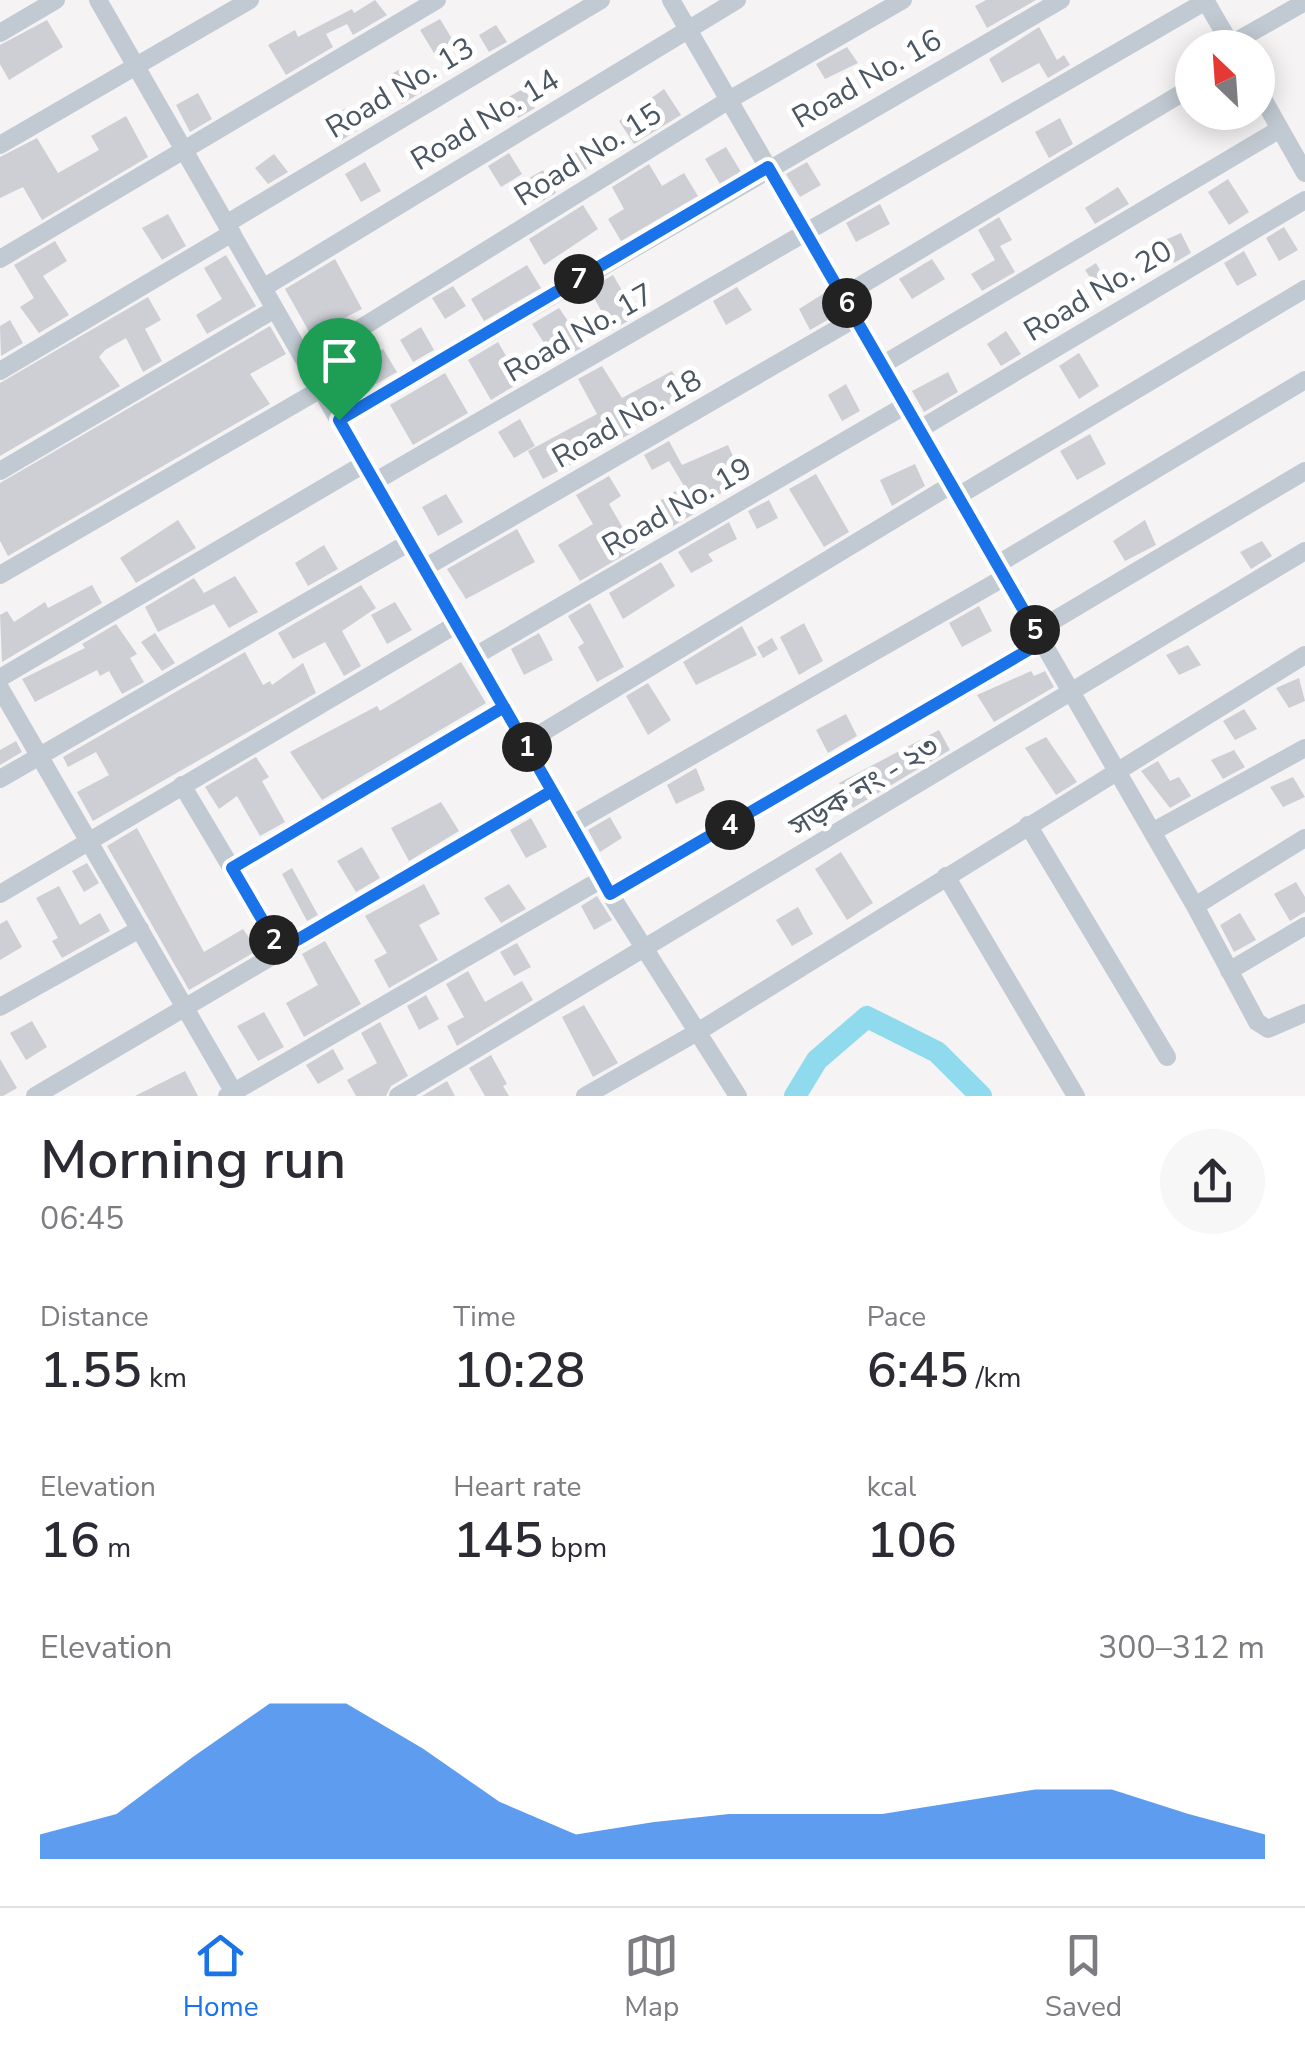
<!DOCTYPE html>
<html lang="en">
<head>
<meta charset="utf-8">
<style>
	body { margin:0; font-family:"Nunito Sans","Noto Sans Bengali",sans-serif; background:#f7f7f7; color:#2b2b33; height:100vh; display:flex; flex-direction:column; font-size:38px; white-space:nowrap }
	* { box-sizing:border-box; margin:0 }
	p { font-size:32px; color:#7c7c81 }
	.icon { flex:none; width:55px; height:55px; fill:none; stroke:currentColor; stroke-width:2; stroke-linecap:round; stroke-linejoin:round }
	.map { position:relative; height:1096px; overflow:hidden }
	.details { display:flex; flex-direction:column; background:#fff; flex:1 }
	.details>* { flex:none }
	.needle { width:65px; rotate:335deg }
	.tools { position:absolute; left:1175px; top:30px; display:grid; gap:20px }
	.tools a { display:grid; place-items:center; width:100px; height:100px; border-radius:50%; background:#fff; box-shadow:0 5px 25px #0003; font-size:50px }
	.pin { position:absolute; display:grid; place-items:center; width:85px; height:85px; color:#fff; margin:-102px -42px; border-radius:50% 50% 50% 0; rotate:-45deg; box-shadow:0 0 10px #0007 }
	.pin .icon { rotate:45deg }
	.km { position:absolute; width:50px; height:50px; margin:-25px; border-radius:50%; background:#222; color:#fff; font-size:28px; line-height:50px; text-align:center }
	.round { display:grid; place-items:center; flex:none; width:105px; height:105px; border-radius:52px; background:#f7f7f7 }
	.summary { display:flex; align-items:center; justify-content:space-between; height:170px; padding:0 40px }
	h1 { font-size:55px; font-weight:600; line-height:75px }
	.stats { display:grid; grid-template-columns:repeat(3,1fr); gap:15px; height:170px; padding:10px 40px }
	.stats div { display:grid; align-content:center }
	.stats b { font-size:50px; font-weight:600 }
	.stats small { font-size:28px; font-weight:400 }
	.stats p { font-size:28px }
	.chart { height:280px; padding:20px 40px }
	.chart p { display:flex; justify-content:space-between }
	.chart svg { width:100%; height:180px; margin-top:10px; fill:#1a73e8; opacity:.7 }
	.tabs { display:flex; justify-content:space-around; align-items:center; height:140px; border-top:2px solid #e1e1e2; background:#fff; font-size:28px; color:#7c7c81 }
	.tabs a { display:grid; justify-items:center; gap:5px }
	.tabs .on { color:#1a73e8 }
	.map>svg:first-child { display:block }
</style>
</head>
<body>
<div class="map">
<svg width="1305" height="1096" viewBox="0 0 1305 1096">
	<rect width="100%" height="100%" fill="#f5f3f3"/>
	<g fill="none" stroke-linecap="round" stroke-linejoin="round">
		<!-- river -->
		<path stroke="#90daee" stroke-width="22" d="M795,1096L817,1060L867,1017L937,1052L981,1096"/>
	</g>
	<!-- building -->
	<path fill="#cdcfd5" d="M375,0L387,15L353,35L347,24L326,34L333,47L286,75L268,45L295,30L298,37L352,9L354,13Z
		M986,0H1036L987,28L975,6Z
		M440,19L457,47L437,58L420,30Z
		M47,20L63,47L9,80L0,64V45Z
		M496,25L507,42L489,52L479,35Z
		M1039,27L1057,60L1064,55L1070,65L1048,78L1039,63L1002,83L989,59Z
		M847,47L858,63L825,79L816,64Z
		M406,66L422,92L402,104L386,77Z
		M524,88L535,108L518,118L507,98Z
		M664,89L681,115L634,144L619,121Z
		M198,93L212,119L190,132L176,105Z
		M346,108L358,130L342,140L329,118Z
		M126,116L148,157L42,220L23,187L0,198V157L37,138L58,173L99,150L91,136Z
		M1060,118L1073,144L1049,158L1035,132Z
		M726,147L741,172L720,184L705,159Z
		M583,149L594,164L575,176L565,159Z
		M509,153L522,174L501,187L488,166Z
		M274,154L288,172L268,184L255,168Z
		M365,162L381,191L361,202L345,174Z
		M807,162L821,185L800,197L786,174Z
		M649,164L662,186L684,173L698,196L621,241L608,219L624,209L612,187Z
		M543,170L556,193L539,203L526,180Z
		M1228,179L1249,212L1229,225L1208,192Z
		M1118,187L1129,204L1095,224L1085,208Z
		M880,204L890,224L856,242L846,223Z
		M583,205L598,229L544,265L529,239Z
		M168,214L186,246L162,260L142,228Z
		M999,217L1012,240L1000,246L1015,272L982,291L971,274L995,260L978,230Z
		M1284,227L1298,250L1279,261L1266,238Z
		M1181,233L1191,253L1174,263L1163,241Z
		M55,241L67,261L43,276L69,315L39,333L20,307L34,298L14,265Z
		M1244,251L1257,275L1237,286L1224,263Z
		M226,255L256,306L207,334L196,315L222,299L204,268Z
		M335,259L362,309L311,335L285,289Z
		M932,259L945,279L912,299L899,279Z
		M1096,263L1105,279L1095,285L1085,270Z
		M527,265L541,288L484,321L471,299Z
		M613,275L637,316L612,330L589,289Z
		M453,286L466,306L445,319L432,298Z
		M737,287L752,310L726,325L713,301Z
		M826,292L838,314L810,330L799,309Z
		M148,297L161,320L145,329L162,361L143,372L126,338L105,350L99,357L120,386L0,456V383Z
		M559,308L585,346L556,362L532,324Z
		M10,320L23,343L1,356L0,326Z
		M270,326L286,354L250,374L270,404L8,556L0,541V483Z
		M421,327L434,350L413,362L400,340Z
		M1006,331L1021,354L1001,366L987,344Z
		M498,342L521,382L491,400L468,360Z
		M383,349L397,372L376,384L362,361Z
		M1079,353L1099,386L1079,399L1059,366Z
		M602,366L622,398L672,371L686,394L629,429L632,433L543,479L528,451L597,414L578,379Z
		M948,372L958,392L924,412L912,391Z
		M445,373L468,413L413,445L390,405Z
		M846,384L860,411L842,421L828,395Z
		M520,419L535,446L514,458L498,432Z
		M1090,434L1106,464L1077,480L1060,451Z
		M669,441L682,465L728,445L744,481L691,509L694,514L673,526L658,502L684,486L669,461L652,470L644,455Z
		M915,464L925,486L892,506L880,480Z
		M816,474L849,532L824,547L789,489Z
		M609,476L621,496L609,504L635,549L580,581L558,545L593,524L576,495Z
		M446,494L463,522L438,536L422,507Z
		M769,500L778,518L757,529L748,511Z
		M178,520L196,548L136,583L120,558Z
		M1145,520L1156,545L1125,561L1113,541Z
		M729,522L737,539L708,554L713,561L691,573L678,552Z
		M517,529L535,562L466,599L447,569Z
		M1262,541L1272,556L1251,569L1240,552Z
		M324,545L338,569L308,586L295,563Z
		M661,562L675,586L623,619L609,593Z
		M235,576L258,612L229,628L214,604L158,632L145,607L194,578L204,593Z
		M92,585L102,603L2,662L0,615L7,611L14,622L45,602L48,608Z
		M361,585L376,608L342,631L361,666L344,676L325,642L293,659L278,633Z
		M395,602L412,630L387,644L371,615Z
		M590,603L624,667L597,682L578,647L584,643L568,616Z
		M979,606L992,631L962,647L949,623Z
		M804,623L823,661L799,675L780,637Z
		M116,624L137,654L130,658L144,682L122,694L109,671L100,676L97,670L35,702L22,679L85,648L82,644Z
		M742,626L757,655L696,685L683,662Z
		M155,633L175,663L162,671L141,642Z
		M539,633L553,660L524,675L511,649Z
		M772,638L778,649L763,658L757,647Z
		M1188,645L1201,665L1179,675L1166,655Z
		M245,652L263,685L270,681L272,685L303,663L316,693L93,821L77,792L109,775L96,752L68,767L63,757Z
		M461,662L486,703L322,800L290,752L377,706L380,711Z
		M1031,671L1034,676L1045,671L1054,687L994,722L977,695Z
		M1299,678L1305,701L1289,708L1276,688Z
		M648,683L671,720L648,735L626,696Z
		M1244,709L1257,729L1235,740L1223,721Z
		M846,714L857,736L828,753L816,730Z
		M939,730L950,750L853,808L839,783Z
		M1046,737L1077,782L1056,795L1025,748Z
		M16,741L22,752L0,765V750Z
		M1234,750L1245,767L1223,779L1211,760Z
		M256,757L269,777L262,781L285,822L260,836L237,796L219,809L205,787Z
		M1158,761L1170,781L1179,777L1191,796L1170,808L1141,771Z
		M696,768L705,790L676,804L667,785Z
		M1293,777L1305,797L1283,807L1270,787Z
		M441,802L459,831L409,861L391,828Z
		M610,817L622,838L600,852L588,830Z
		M531,818L547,847L526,858L510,830Z
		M137,828L204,952L243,929L258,950L189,990L107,846Z
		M362,847L380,878L356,892L337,861Z
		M841,852L873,903L847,920L815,869Z
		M87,863L99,883L84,892L72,871Z
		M292,868L318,915L307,921L282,874Z
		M1296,882L1305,897V912L1290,921L1274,894Z
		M424,884L440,914L419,925L438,960L389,988L374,960L387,953L365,916Z
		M509,884L526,909L501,923L484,898Z
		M59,886L80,925L100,913L110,931L62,958L52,941L58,938L36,898Z
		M597,896L612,920L594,930L581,906Z
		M798,907L813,934L792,946L776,920Z
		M1240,913L1256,940L1234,952L1220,925Z
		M7,920L22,947L0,960V924Z
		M325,941L361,1004L304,1037L286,1003L318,985L302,954Z
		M517,943L531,967L514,976L500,952Z
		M468,971L485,1002L522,981L533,1000L457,1046L447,1026L464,1017L446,984Z
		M426,995L439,1019L419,1030L407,1006Z
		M584,1005L618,1063L593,1077L562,1017Z
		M264,1012L284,1047L258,1061L237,1026Z
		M32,1021L47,1047L26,1060L10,1033Z
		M380,1022L408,1076L391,1086L386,1096H356L347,1080L377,1063L361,1033Z
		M333,1049L344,1069L318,1084L306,1065Z
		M491,1055L507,1084L503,1086L509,1096H485L469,1068Z
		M0,1059L17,1088L3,1096H0Z
		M185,1071L198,1096H135Z
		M447,1081L455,1096H422Z"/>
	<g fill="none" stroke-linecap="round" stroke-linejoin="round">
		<!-- minor -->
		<path stroke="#c1cad2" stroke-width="18" d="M98,0L610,894L738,1096
			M671,0L1195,906L1257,1022L1268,1029L1305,1013
			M1205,0L1233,48
			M0,33L56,0
			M1231,44L1305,2
			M1258,90L1305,173
			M0,145L250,0
			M226,224L601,0
			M0,259L437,0
			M263,288L737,0
			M843,296L1192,87
			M306,362L729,100L903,0
			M882,365L1280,129
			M0,371L232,233
			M339,420L1061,0
			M920,429L1305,200
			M0,471L275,309
			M374,482L1206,1
			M958,496L1305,289
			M998,564L1305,380
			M426,567L856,318
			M0,575L321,389
			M1036,631L1305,471
			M475,656L906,405
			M0,678L364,464
			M0,688L236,1096
			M525,743L951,485
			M0,779L410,542
			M182,785L281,951
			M571,825L1005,577
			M1028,825L1167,1057
			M1152,832L1305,748
			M231,868L504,707
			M946,876L1076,1096
			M0,894L457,624
			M610,894L1043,642
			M1195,906L1305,838
			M1229,971L1305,926
			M0,1007L140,929
			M35,1096L552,791
			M227,1096L602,879
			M398,1096L1305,551
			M585,1096L699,1031L1305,655"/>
	</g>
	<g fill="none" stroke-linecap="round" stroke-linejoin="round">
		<defs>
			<path id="route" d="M339,420L552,791L280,950L232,868L504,707C539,769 576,831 610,894L1042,642L768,167L339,420"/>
		</defs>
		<!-- route casing -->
		<use href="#route" stroke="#fff" stroke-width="20"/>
		<!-- route -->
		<use href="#route" stroke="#1a73e8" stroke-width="12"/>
	</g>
	<g text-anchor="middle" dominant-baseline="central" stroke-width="10" stroke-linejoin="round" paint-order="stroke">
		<!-- street labels -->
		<g font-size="30" fill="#4a5661" stroke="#fff">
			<text transform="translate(867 79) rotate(-30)">Road No. 16</text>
			<text transform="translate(400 88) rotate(-31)">Road No. 13</text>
			<text transform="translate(485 120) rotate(-31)">Road No. 14</text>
			<text transform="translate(588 155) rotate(-32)">Road No. 15</text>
			<text transform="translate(1098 291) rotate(-31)">Road No. 20</text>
			<text transform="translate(579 333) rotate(-30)">Road No. 17</text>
			<text transform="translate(627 419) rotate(-30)">Road No. 18</text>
			<text transform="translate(677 507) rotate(-30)">Road No. 19</text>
			<text transform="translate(864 787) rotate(-31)">সড়ক নং - ২৩</text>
		</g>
	</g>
</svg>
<div class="tools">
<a><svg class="needle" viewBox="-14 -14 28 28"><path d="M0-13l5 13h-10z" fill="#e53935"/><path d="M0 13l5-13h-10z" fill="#7c7c81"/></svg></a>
</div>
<div class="pin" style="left:339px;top:420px;background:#1e9e55"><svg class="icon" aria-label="arrive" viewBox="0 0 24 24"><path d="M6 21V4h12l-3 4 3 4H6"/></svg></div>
<b class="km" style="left:527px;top:747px">1</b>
<b class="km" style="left:274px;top:940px">2</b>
<b class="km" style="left:730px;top:825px">4</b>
<b class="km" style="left:1035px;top:630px">5</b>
<b class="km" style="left:847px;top:303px">6</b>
<b class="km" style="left:579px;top:279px">7</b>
</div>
<section class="details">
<div class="summary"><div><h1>Morning run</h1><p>06:45</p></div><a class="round"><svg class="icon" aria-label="share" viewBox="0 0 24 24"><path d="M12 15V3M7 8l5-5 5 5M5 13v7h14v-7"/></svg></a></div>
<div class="stats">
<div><p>Distance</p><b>1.55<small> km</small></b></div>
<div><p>Time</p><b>10:28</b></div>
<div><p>Pace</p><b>6:45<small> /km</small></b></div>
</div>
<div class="stats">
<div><p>Elevation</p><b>16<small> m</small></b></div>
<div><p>Heart rate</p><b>145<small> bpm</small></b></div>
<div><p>kcal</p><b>106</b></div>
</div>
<div class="chart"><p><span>Elevation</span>300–312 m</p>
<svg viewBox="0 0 160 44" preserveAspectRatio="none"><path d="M0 44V38L10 33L20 19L30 6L40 6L50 17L60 30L70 38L80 35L90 33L100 33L110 33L120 30L130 27L140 27L150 33L160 38V44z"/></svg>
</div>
</section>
<nav class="tabs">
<a class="on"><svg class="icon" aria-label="home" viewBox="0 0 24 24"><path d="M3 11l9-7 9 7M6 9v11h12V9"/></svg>Home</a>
<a><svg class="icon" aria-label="map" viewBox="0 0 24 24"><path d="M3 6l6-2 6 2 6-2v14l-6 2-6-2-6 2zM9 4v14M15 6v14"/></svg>Map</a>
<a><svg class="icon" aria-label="saved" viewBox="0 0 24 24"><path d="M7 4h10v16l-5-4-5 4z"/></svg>Saved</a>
</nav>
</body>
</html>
